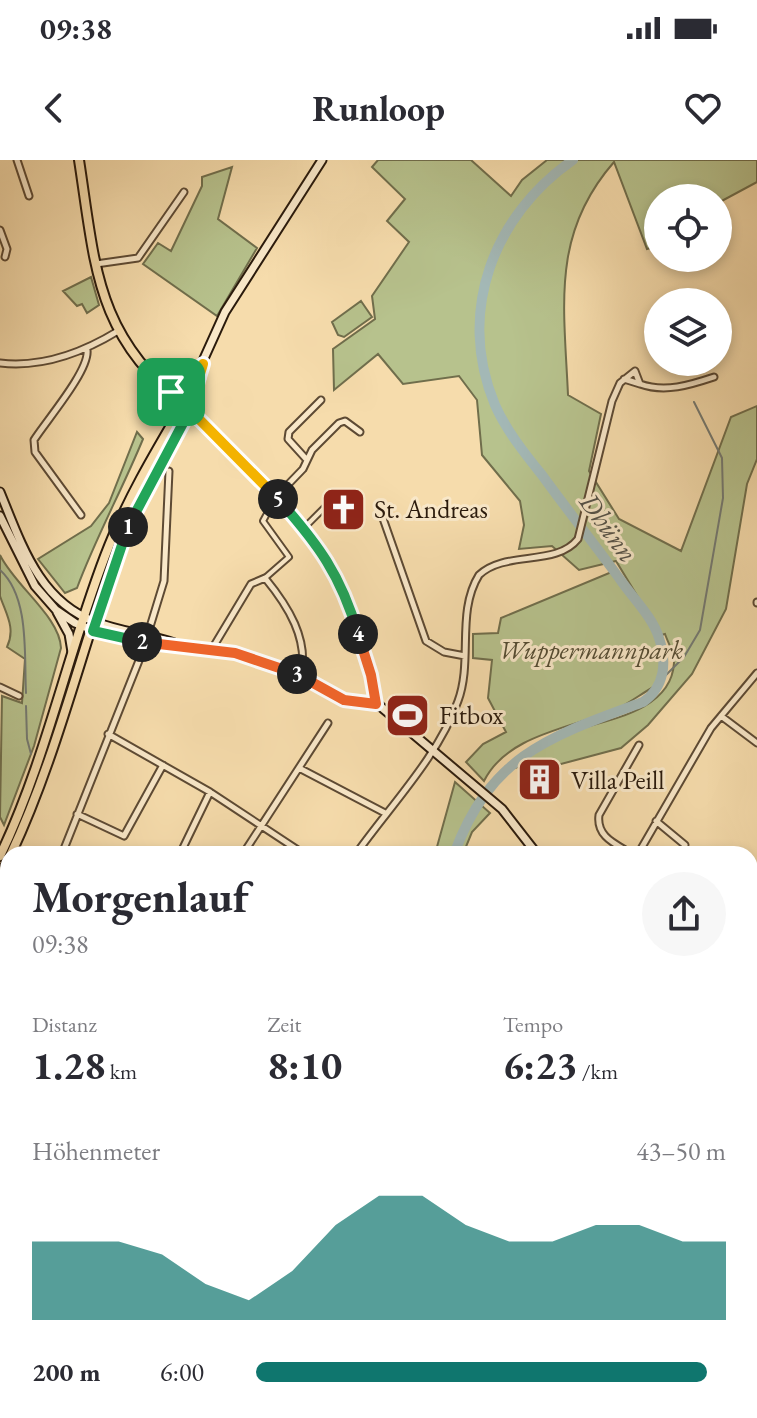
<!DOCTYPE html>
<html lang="de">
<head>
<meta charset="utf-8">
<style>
	body { margin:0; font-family:"EB Garamond",serif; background:#f7f7f7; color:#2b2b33; height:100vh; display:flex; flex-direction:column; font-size:30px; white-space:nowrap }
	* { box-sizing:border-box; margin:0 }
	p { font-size:26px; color:#7c7c81 }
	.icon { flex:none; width:44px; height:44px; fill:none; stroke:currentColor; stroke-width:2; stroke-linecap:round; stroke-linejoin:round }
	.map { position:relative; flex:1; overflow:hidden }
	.panel { position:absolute; left:0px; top:686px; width:758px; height:572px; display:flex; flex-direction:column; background:#fff; border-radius:24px 24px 0 0; box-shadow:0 4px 12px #0003 }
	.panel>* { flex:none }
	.controls { position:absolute; left:644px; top:24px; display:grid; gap:16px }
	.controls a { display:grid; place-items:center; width:88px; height:88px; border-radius:50%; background:#fff; box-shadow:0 4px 12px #0003; font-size:40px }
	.pin { position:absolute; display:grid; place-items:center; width:68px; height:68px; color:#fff; margin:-34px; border-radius:16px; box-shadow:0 4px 12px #0006 }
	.km { position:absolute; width:40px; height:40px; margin:-20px; border-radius:50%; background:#222; color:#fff; font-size:22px; line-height:40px; text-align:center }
	.round { display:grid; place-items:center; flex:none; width:84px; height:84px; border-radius:42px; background:#f7f7f7 }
	.headline { display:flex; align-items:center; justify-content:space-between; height:136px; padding:0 32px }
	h1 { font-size:44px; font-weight:700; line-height:60px }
	.metrics { display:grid; grid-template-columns:repeat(3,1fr); gap:12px; height:136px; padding:8px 32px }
	.metrics div { display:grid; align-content:center }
	.metrics b { font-size:40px; font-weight:700 }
	.metrics small { font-size:22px; font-weight:400 }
	.metrics p { font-size:22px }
	.chart { height:224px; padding:16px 32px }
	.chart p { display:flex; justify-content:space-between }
	.chart svg { width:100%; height:144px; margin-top:8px; fill:#0f766e; opacity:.7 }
	ul { padding:0 32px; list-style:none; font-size:26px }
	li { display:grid; grid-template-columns:128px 96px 1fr; align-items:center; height:60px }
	li i { height:20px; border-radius:10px; background:#0f766e }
	.status { display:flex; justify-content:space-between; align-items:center; height:56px; padding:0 40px; background:#fff; direction:ltr }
	.status svg { height:22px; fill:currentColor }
	header { display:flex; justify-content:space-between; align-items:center; height:104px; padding:0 32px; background:#fff; font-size:36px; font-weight:700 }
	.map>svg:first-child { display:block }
</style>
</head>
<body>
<div class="status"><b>09:38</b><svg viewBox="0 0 49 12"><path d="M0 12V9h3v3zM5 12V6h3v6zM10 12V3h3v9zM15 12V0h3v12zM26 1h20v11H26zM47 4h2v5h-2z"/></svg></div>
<header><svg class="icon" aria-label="back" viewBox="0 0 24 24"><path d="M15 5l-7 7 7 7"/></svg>Runloop<svg class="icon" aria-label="heart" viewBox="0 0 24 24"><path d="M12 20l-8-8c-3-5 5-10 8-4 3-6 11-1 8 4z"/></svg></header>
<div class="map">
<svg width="757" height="1258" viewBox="0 0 757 1258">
	<rect width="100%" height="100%" fill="#f6dcac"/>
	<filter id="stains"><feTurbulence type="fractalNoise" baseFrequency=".0025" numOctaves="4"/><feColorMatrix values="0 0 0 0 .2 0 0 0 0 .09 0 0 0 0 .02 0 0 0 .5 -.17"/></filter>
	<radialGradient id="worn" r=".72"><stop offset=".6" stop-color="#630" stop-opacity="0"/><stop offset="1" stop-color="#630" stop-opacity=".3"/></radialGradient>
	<!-- green -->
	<path fill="#b7c28d" stroke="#706e4c" stroke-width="2" d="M378,0H471L511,36L522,20L547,0H757V22L718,43V38H658V86L647,89L614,2C551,74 564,145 568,235L601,254L589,311L619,359L681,391L731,257L757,246V299L747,324L726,449L692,514L648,565L621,588L561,604L539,601L508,610L506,606C523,598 537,584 554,577C592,561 671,557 674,503C675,494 668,483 665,474L661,475L616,401L579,410L552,386L519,389L524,365L520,341L482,295L477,240L459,216L403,224L378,194L334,230L333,189L375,159L372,136L409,82L387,61L405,39L372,7Z
		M232,7L218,59L257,88L217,156L143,104L158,83L171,91L202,26V17Z
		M91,117L99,145L87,153L82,144L77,146L63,131Z
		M361,141L372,157L344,177L338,175L332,162Z
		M137,272L143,279C122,330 96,377 77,428L65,433L38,399L91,366L109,343Z
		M0,395C15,426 60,457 61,488L34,586L4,665L0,657L2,536L22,543L25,499L7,487C16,468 6,454 0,436C0,424 0,407 0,395Z
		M614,411L649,461L664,491L657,525C644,532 632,541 619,548C575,568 508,573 484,621L466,602L483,584L506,572L488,538L492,500L473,498V474L498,473L501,458Z
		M455,622L490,653L472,672L463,694H435Z
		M244,1250H410L402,1258H240Z"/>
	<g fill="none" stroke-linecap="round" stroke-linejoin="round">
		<!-- stream -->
		<path stroke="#737972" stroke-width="2" d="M0,410C30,437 24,496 26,533
			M662,519L684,497L700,470L723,338L722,298L694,242
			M26,546L27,579L31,594"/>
		<!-- river -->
		<path stroke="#a3b8b6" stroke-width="10" d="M454,694C491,594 551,576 643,542C665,527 667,502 659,478C653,458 634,439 622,422C596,386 568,351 542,315C525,294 506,270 495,245C456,151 494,55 573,0
			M392,1258L402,1250"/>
		<defs>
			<path id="pedestrian" d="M304,368L332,340
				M265,418L289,397L263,361L276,337C292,355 311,373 324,393C353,436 368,494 376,544"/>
			<path id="minor" d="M17,0L29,36
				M0,70L7,89L5,97
				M96,104L138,98L184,32
				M0,203C43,208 82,193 118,171
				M624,219L640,224
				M190,250L276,337L303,309L312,290L339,263L345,261L360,272
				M307,300L288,279L289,272L321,240
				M379,347L426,481L444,492L465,496
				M81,355L35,292L34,280C46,261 90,210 87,190
				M757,443V442
				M212,489L251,424L265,418C288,446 309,479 301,516
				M0,527L19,536
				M721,556L757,583
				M108,574L210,632L304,694
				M299,608L385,653
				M77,654L124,676L163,605
				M656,661L685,685
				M62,694L142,493L164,421L169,311
				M180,694L210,632
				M243,694L328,563
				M356,694C390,646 438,597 458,541C473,501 456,452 479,415C505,390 556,407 578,379L612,241L620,223L635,211L640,224C665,233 690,225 714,217
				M632,694C616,684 596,677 599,655L639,585
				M638,694L711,568L757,513
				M750,717L757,708
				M0,860L8,841
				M0,873L8,878
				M750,938L757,939
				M0,1011L8,1006
				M750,1022L757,1006
				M0,1037L8,1042
				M750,1160L757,1162
				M618,1250H626
				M630,1250V1258
				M749,1258L757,1231"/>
			<path id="secondary" d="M171,232H182L192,224
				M183,245L225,152L322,0
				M190,250L197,225
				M0,332C21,383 39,442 96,462C121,472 149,474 174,483
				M0,356L35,426L56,450L75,463L105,475L156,485L235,493L301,516L344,540L380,546L502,649L537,694
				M57,452L69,474L72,492
				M750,789L757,791"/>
			<path id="primary" d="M11,694C55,600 79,499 113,402C133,347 166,302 190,250C95,176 96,110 79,0
				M0,696C46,600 67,495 105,396C125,343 154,294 183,245
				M0,717L8,701
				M0,1112L8,1113
				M0,1120L8,1121
				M498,1250L530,1258
				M537,1250L571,1257
				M571,1258L583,1252L592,1258"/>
		</defs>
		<!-- pedestrian casing -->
		<use href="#pedestrian" stroke="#5d4a34" stroke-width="8"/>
		<!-- minor casing -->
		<use href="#minor" stroke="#5d4a34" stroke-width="9"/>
		<!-- secondary casing -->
		<use href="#secondary" stroke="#2a1a0c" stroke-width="11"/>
		<!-- primary casing -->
		<use href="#primary" stroke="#2a1a0c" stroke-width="12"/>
		<!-- pedestrian -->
		<use href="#pedestrian" stroke="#f9e8c9" stroke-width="4"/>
		<!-- minor -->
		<use href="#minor" stroke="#f9e8c9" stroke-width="5"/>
		<!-- secondary -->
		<use href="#secondary" stroke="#f9e8c9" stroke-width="7"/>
		<!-- primary -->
		<use href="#primary" stroke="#f6dcac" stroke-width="8"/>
	</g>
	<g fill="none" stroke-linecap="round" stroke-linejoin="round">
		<defs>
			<path id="split-1" d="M128,367L190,250L171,232"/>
			<path id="split-2" d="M128,367L93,471L142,482"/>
			<path id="split-3" d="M142,482L235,493L297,514"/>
			<path id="split-4" d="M297,514L344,540L376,544L371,515L358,474"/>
			<path id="split-5" d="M278,339C318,384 341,415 358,474"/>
			<path id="split-6" d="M199,217L190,250L278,339"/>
			<path id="split-7" d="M171,232L187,229L203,204L199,217"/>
		</defs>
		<!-- split-1 casing -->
		<use href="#split-1" stroke="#fff" stroke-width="16"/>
		<!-- split-2 casing -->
		<use href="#split-2" stroke="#fff" stroke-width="16"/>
		<!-- split-3 casing -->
		<use href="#split-3" stroke="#fff" stroke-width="16"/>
		<!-- split-4 casing -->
		<use href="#split-4" stroke="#fff" stroke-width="16"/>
		<!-- split-5 casing -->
		<use href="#split-5" stroke="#fff" stroke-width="16"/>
		<!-- split-6 casing -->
		<use href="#split-6" stroke="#fff" stroke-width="16"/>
		<!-- split-7 casing -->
		<use href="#split-7" stroke="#fff" stroke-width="16"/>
		<!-- split-1 -->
		<use href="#split-1" stroke="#22a559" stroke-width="10"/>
		<!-- split-2 -->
		<use href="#split-2" stroke="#22a559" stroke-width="10"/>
		<!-- split-3 -->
		<use href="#split-3" stroke="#f0652b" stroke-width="10"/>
		<!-- split-4 -->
		<use href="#split-4" stroke="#f0652b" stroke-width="10"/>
		<!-- split-5 -->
		<use href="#split-5" stroke="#22a559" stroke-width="10"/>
		<!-- split-6 -->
		<use href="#split-6" stroke="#f5b400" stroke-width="10"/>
		<!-- split-7 -->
		<use href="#split-7" stroke="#f5b400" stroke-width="10"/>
	</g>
	<!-- icons -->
	<defs>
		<symbol id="church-square" viewBox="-11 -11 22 22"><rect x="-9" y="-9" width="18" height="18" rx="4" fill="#8f2418" stroke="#f9e8c9"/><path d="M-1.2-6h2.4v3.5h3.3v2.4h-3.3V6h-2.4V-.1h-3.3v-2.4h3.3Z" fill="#fff"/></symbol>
		<symbol id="stadium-square" viewBox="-11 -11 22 22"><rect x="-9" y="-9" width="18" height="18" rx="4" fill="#8f2418" stroke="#f9e8c9"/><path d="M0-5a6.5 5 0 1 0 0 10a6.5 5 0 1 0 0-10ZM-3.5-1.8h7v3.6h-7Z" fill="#fff"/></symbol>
		<symbol id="building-square" viewBox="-11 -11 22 22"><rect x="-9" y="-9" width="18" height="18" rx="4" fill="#8f2418" stroke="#f9e8c9"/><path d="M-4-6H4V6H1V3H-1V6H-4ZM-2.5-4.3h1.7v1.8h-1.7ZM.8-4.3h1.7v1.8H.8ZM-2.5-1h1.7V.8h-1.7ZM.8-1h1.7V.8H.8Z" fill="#fff"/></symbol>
	</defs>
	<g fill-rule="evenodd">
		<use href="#church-square" x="318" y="324" width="51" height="51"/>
		<use href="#stadium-square" x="382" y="530" width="51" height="51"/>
		<use href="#building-square" x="514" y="594" width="51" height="51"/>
	</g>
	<g text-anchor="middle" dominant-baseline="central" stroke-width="6" stroke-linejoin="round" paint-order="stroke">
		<!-- poi labels -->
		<g font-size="26" fill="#2a1a0c" stroke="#f9e8c9" text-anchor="start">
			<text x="374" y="349">St. Andreas</text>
			<text x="439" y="555">Fitbox</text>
			<text x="571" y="620">Villa Peill</text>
		</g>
		<!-- park labels -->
		<g font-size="26" font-style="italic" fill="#544c33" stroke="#f9e8c9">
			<text x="591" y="490">Wuppermannpark</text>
		</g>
		<!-- water labels -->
		<g font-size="28" font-style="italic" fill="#545148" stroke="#f9e8c9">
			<text transform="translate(609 367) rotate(54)">Dhünn</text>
		</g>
	</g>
	<rect width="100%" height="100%" filter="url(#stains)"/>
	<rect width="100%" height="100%" fill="url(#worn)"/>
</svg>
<div class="controls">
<a><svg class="icon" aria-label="locate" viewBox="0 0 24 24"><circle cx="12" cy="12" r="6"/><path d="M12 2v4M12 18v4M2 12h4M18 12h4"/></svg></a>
<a><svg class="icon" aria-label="layers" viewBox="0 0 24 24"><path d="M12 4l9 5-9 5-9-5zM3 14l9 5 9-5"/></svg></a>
</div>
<div class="pin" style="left:171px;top:232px;background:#1e9e55"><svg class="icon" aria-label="arrive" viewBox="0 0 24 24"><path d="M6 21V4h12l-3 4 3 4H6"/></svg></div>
<b class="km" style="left:128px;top:367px">1</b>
<b class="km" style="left:142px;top:482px">2</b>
<b class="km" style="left:297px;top:514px">3</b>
<b class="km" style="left:358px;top:474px">4</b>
<b class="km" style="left:278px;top:339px">5</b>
<section class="panel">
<div class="headline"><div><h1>Morgenlauf</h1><p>09:38</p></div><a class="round"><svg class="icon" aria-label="share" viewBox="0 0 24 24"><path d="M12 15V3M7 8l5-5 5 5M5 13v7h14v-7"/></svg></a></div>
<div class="metrics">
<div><p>Distanz</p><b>1.28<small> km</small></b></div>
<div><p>Zeit</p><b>8:10</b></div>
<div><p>Tempo</p><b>6:23<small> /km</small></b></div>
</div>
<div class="chart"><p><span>Höhenmeter</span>43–50 m</p>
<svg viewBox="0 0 160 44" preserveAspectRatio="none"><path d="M0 44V20L10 20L20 20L30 24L40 33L50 38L60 29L70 15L80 6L90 6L100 15L110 20L120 20L130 15L140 15L150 20L160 20V44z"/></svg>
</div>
<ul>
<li><b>200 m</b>6:00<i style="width:96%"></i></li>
</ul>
</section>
</div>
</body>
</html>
